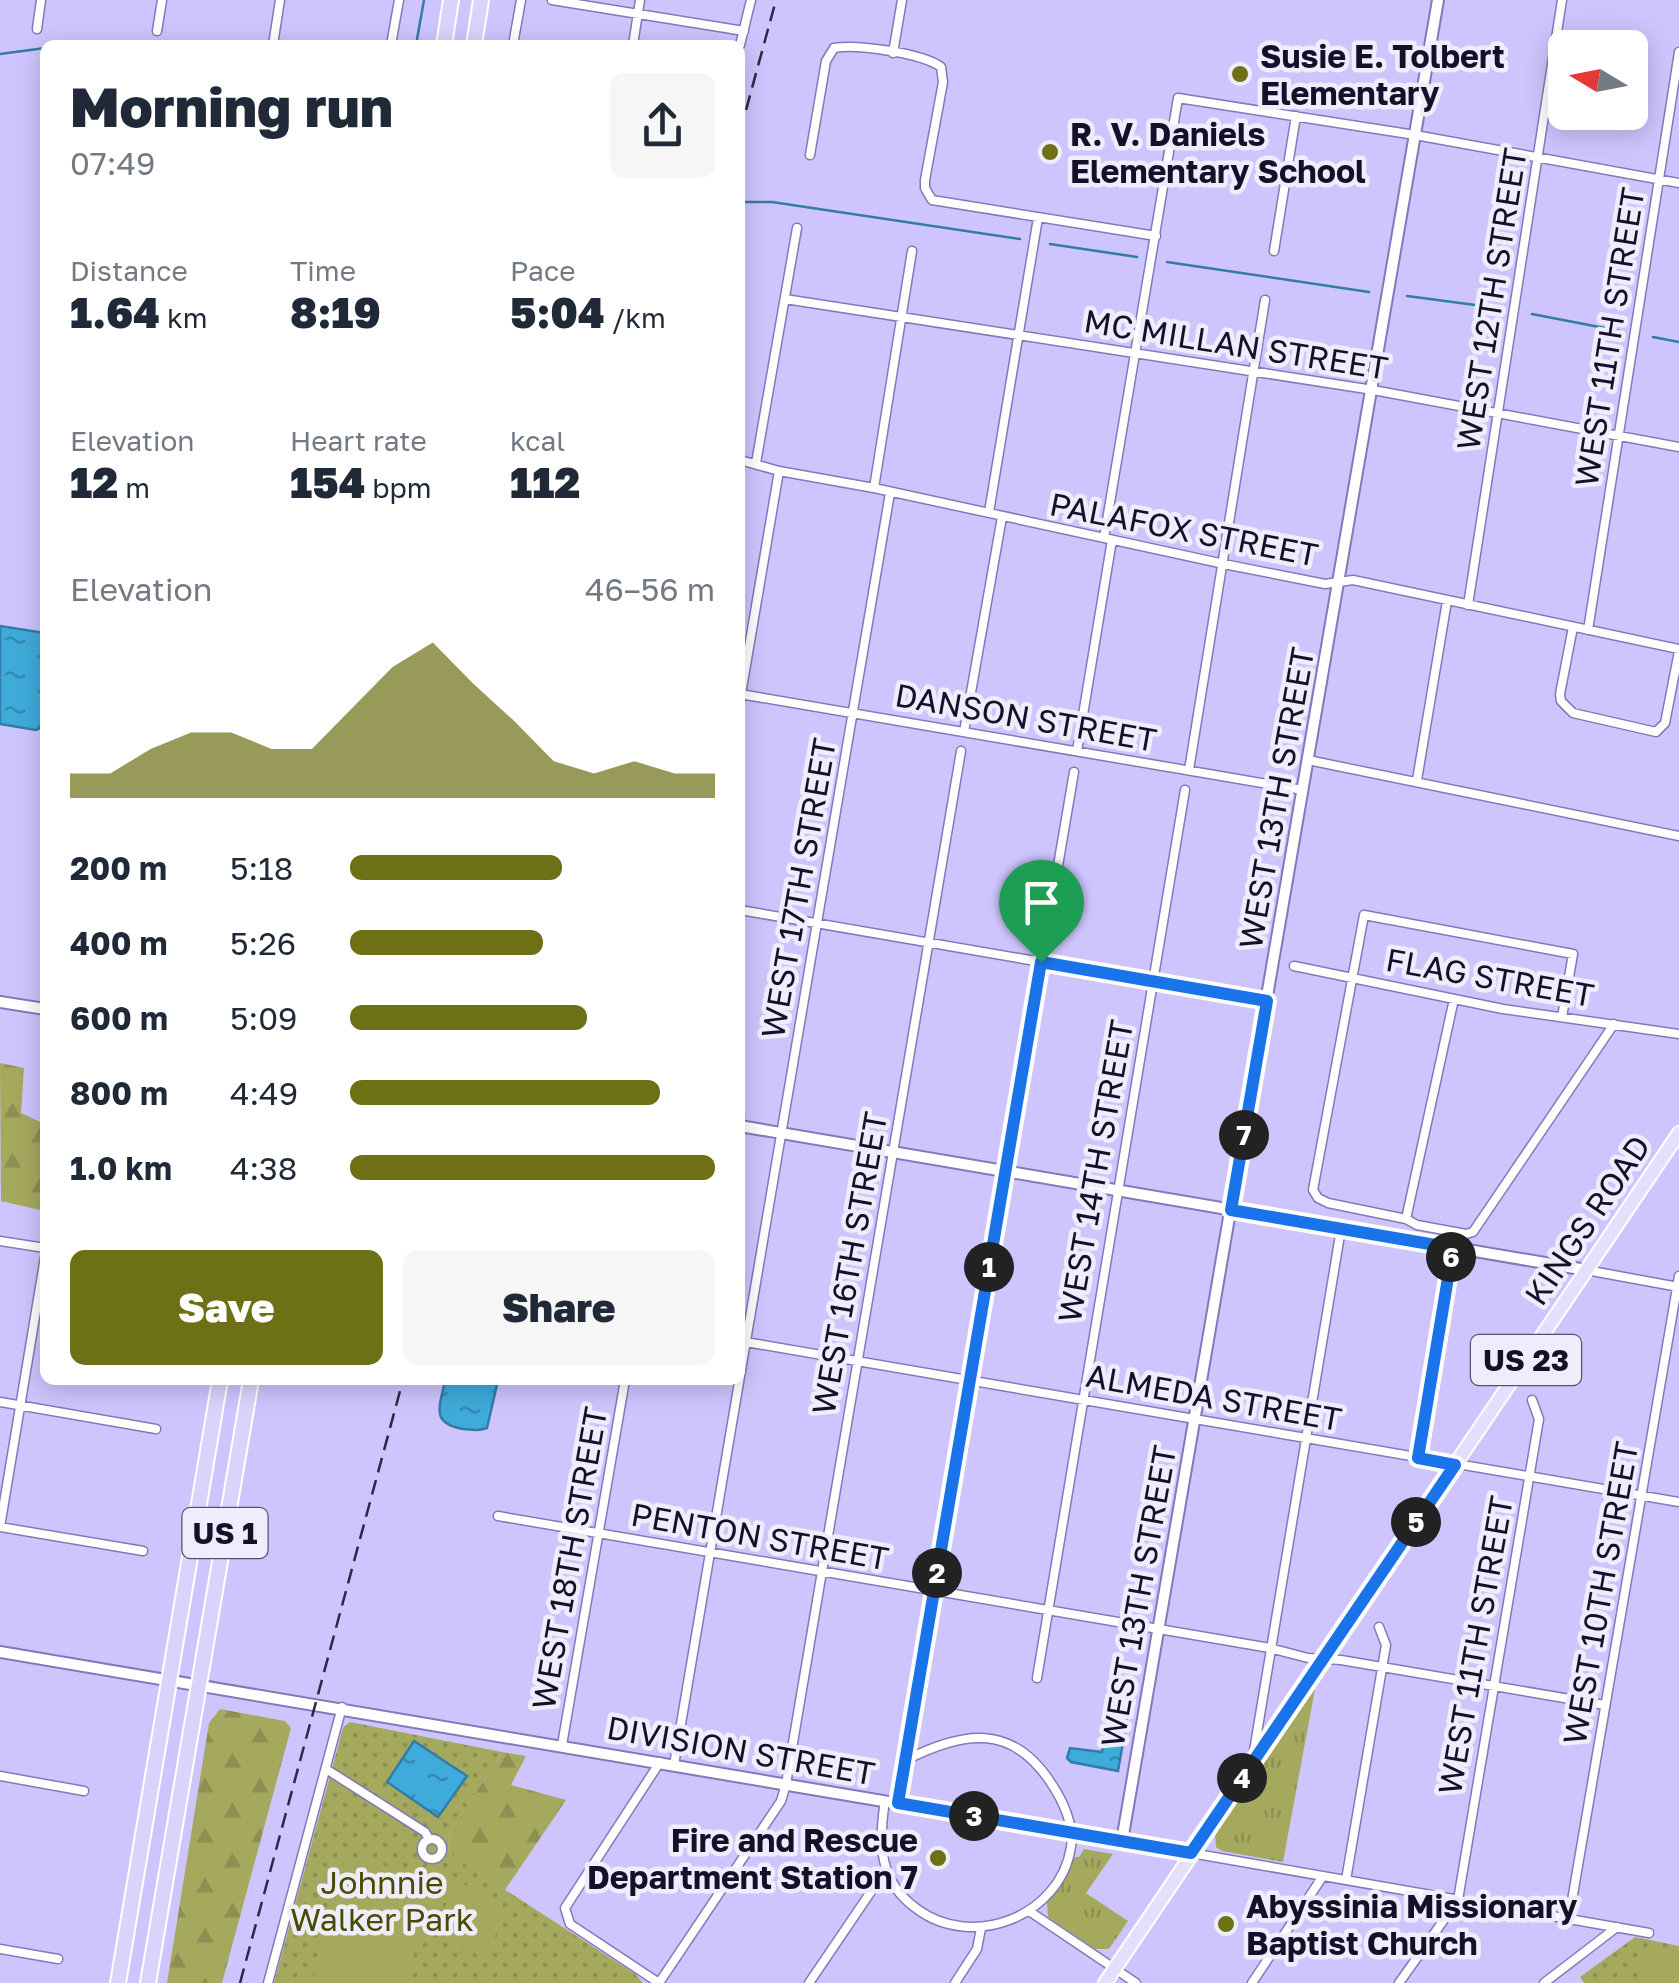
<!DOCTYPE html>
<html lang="en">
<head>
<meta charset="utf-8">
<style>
	body { margin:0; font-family:"Golos Text",sans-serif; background:#f6f6f7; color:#1f2937; height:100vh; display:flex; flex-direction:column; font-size:38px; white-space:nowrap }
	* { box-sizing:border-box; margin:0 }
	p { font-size:32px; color:#747a83 }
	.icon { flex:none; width:55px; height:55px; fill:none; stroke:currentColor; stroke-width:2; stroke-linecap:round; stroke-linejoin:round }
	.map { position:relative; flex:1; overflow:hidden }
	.details { position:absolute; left:40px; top:40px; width:705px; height:1345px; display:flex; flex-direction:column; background:#fff; border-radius:15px; box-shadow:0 5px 25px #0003 }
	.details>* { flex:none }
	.needle { width:65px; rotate:280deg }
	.buttons { position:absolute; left:1548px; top:30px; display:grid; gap:20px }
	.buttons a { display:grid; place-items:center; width:100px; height:100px; border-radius:15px; background:#fff; box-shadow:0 5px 25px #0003; font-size:50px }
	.pin { position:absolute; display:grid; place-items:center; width:85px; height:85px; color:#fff; margin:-102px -42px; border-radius:50% 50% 50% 0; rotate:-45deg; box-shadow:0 0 10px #0007 }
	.pin .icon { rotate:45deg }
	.km { position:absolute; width:50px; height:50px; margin:-25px; border-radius:50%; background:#222; color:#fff; font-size:28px; line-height:50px; text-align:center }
	.round { display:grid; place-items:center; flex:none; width:105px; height:105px; border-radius:15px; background:#f6f6f7 }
	.summary { display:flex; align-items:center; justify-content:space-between; height:170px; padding:0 30px }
	h1 { font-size:55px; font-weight:800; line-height:75px }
	.stats { display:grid; grid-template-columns:repeat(3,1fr); gap:15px; height:170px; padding:10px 30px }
	.stats div { display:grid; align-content:center }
	.stats b { font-size:42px; font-weight:800 }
	.stats small { font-size:28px; font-weight:400 }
	.stats p { font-size:28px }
	.chart { height:280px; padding:20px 30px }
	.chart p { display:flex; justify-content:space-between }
	.chart svg { width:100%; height:180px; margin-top:10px; fill:#6d7015; opacity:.7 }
	.cta { display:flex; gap:20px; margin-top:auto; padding:20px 30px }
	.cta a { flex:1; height:115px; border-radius:15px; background:#6d7015; color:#fff; font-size:40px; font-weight:800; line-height:115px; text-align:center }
	.cta a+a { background:#f6f6f7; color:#1f2937 }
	ul { padding:0 30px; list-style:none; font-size:32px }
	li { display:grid; grid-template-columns:160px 120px 1fr; align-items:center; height:75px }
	li i { height:25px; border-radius:12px; background:#6d7015 }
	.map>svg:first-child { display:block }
</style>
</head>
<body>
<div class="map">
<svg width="1679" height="1983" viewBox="0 0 1679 1983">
	<defs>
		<pattern id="grass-tufts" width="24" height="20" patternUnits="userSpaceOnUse" patternTransform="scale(2.5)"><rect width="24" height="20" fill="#a5a95e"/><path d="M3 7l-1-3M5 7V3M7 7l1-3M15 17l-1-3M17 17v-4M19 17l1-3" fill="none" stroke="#8d9052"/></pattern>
		<pattern id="forest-firs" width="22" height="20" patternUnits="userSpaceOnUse" patternTransform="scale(2.5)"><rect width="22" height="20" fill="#a5a95e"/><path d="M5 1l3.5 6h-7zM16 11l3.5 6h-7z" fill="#8d9052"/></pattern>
		<pattern id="park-dots" width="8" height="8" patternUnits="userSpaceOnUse" patternTransform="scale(2.5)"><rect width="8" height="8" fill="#a5a95e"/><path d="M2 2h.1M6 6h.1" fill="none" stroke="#8d9052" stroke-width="1.8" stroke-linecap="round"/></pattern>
		<pattern id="water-ripples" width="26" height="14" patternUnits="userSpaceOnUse" patternTransform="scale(2.5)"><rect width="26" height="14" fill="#3fabdb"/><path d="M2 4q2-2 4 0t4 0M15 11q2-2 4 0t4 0" fill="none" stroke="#348ab2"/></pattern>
	</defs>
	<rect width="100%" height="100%" fill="#cec5fe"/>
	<!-- grass -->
	<path fill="url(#grass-tufts)" d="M1315,1689L1283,1862L1222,1851L1216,1847L1215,1834Z
		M1084,1849L1113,1854L1086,1893L1128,1921L1109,1949H1095L1048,1917L1047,1903L1075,1857H1079Z"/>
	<!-- forest -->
	<path fill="url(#forest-firs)" d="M0,1063L24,1068L21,1113L45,1124V1185L40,1210L1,1201Z
		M220,1709L285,1721L291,1728L222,1983H167L209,1723Z
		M502,1752L526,1756L511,1785L566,1800L505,1890L450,1854L449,1833Z"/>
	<!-- park -->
	<path fill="url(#park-dots)" d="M350,1722L502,1752L449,1833L450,1854L635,1974L643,1983H274L343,1728Z
		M1635,1937L1679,1946V1983H1584L1580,1977Z"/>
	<!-- garden -->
	<path fill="#a5a95e" d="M346,1856L434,1878L406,1983H312Z
		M461,1882L509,1914L481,1957L432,1925Z
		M1655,1948L1679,1953V1983H1639L1644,1957Z"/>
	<!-- water -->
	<path fill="url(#water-ripples)" stroke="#327ca6" stroke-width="2.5" d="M0,626L45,633V726L36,730L0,724Z
		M445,1380H498L487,1428C478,1431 473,1430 463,1429C430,1423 440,1407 445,1380Z
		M1113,1701L1130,1702L1118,1771L1071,1762L1067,1758L1070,1748L1102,1752L1109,1704Z
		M414,1741L467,1776L438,1817L387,1782Z"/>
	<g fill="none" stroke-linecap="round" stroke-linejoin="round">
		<!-- stream -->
		<path stroke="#327ca6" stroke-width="2.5" d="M416,45L424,0
			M0,54L45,48
			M740,202H772L1020,239
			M1050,244L1137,257
			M1167,262L1369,292
			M1407,296L1498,308
			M1532,314L1620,331
			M1653,337L1679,342"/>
		<defs>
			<path id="minor" d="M552,0L744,31
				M37,29L41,0
				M157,31L162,0
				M273,45L280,0
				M391,45L399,0
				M513,45L521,0
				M633,45L640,0
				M740,45L751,0
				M893,53L902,0
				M810,155L826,61L834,48C857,44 922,53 941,67L943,82L925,180V188L932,200L1156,236
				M1274,251L1296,116
				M785,299L1373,390L1679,447
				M740,460L779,471L874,488L1229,565L1325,584L1353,580L1679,649
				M756,463L797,228
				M874,488L912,251
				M989,512L1038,218
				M1104,538L1178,98L1415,135L1679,183
				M1468,605L1562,0
				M1573,627L1560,694L1561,701L1573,713L1656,732L1665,723L1679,651
				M1588,630L1679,52
				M740,694L1303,790
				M740,700L779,471
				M964,732L1002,517
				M1077,751L1112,540
				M1308,760L1679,836
				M1189,770L1265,300
				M1417,780L1447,601
				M740,910L1267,1001
				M1294,966L1503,1009L1679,1034
				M1454,999L1406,1219L1328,1203L1318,1198L1313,1190L1364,915L1573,954L1562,1017
				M1406,1219L1417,1225L1466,1234L1473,1232L1614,1024
				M0,1241L45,1248
				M1586,1270L1679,1287
				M740,1341L1679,1502
				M0,1402L156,1429
				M1418,1458L1453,1248
				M498,1516L1270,1648L1308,1658L1341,1660L1605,1705
				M0,1527L45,1257
				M0,1527L143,1551
				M1037,1678L1185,790
				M562,1745L625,1380
				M1253,1757L1341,1229
				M674,1765L890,493
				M326,1769L425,1832L429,1839
				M0,1776L84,1791
				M885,1801C878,1844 879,1882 917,1909C972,1950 1060,1917 1071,1847C1074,1824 1063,1801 1051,1783C1012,1723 963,1731 906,1760
				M898,1803L1074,772
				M422 1849a10 10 0 1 1 20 0a10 10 0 1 1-20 0Z
				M1191,1853L1649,1933
				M1346,1880L1386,1645L1379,1627
				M1029,1911L1136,1983
				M1569,1918L1679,1276
				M0,1949L58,1959
				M268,1983L342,1707
				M659,1983L781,1801L786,1784L961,751
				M659,1983L570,1924L565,1908L660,1762
				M809,1983L885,1871
				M955,1983L977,1949L981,1928
				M1252,1983L1323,1876
				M1399,1983L1458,1900L1539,1419L1532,1400
				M1544,1983L1617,1927"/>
			<path id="tertiary" d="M0,1002L45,1009
				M740,1126L1586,1270
				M0,1652L1191,1853
				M1122,1841L1438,0"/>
			<path id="primary" d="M1105,1983L1679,1133"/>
			<path id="trunk" d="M444,45L451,0
				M474,45L481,0
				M118,1983L220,1380
				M148,1983L251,1380"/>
		</defs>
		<!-- minor casing -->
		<use href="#minor" stroke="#8478ba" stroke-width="11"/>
		<!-- tertiary casing -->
		<use href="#tertiary" stroke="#8478ba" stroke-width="14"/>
		<!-- primary casing -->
		<use href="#primary" stroke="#fff" stroke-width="16"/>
		<!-- trunk casing -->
		<use href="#trunk" stroke="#fff" stroke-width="18"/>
		<!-- minor -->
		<use href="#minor" stroke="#fff" stroke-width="8"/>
		<!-- tertiary -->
		<use href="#tertiary" stroke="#fff" stroke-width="10"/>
		<!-- primary -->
		<use href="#primary" stroke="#e3dffd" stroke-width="12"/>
		<!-- trunk -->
		<use href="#trunk" stroke="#dad4fc" stroke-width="14"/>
		<!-- rail -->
		<path stroke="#2d2745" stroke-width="2.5" stroke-dasharray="15 8" stroke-linecap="butt" d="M740,132L776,0
			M240,1983L403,1380"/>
	</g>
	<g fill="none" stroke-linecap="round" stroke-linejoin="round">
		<defs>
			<path id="route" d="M1041,962L1267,1001L1231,1210L1453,1248L1418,1458L1455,1465L1191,1853L898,1803Z"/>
		</defs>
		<!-- route casing -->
		<use href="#route" stroke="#fff" stroke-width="20"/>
		<!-- route -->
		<use href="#route" stroke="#1a73e8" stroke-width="12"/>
	</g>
	<!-- markers -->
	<g fill="#6d7015" stroke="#eeedfb" stroke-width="4">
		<circle cx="1240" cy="74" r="10"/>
		<circle cx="1050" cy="152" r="10"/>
		<circle cx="938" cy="1858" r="10"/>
		<circle cx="1226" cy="1924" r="10"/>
	</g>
	<g text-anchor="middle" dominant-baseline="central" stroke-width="9" stroke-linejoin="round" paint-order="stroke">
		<!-- shield labels -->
		<g fill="#eeedfb" stroke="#565268" stroke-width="2.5">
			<rect x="1471" y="1335" width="110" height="50" rx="8"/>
			<rect x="182.5" y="1508" width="85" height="50" rx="8"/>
		</g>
		<g font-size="30" font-weight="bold" fill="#150f29">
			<text x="1526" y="1360">US 23</text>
			<text x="225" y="1533">US 1</text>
		</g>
		<!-- poi labels -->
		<g font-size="32" font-weight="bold" fill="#150f29" stroke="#eeedfb" text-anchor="start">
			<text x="1260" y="56">Susie E. Tolbert<tspan x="1260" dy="37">Elementary</tspan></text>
			<text x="1070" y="134">R. V. Daniels<tspan x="1070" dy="37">Elementary School</tspan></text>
			<text x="918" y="1840" text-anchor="end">Fire and Rescue<tspan x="918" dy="37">Department Station 7</tspan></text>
			<text x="1246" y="1906">Abyssinia Missionary<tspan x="1246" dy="37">Baptist Church</tspan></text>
		</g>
		<!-- street labels -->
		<g font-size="32" fill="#150f29" stroke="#eeedfb">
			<text transform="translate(1491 299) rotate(-81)">WEST 12TH STREET</text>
			<text transform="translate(1609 337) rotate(-81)">WEST 11TH STREET</text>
			<text transform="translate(1236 344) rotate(9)">MC MILLAN STREET</text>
			<text transform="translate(1184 529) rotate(11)">PALAFOX STREET</text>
			<text transform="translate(1026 717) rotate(10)">DANSON STREET</text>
			<text transform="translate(1276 798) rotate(-80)">WEST 13TH STREET</text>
			<text transform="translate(798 888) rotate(-80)">WEST 17TH STREET</text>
			<text transform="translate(1490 977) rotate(10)">FLAG STREET</text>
			<text transform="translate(1095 1171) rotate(-80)">WEST 14TH STREET</text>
			<text transform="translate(1587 1220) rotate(-56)">KINGS ROAD</text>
			<text transform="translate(849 1263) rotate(-80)">WEST 16TH STREET</text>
			<text transform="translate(1214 1397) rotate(10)">ALMEDA STREET</text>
			<text transform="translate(760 1536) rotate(10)">PENTON STREET</text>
			<text transform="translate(569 1558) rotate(-80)">WEST 18TH STREET</text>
			<text transform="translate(1600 1593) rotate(-80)">WEST 10TH STREET</text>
			<text transform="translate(1138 1596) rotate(-80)">WEST 13TH STREET</text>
			<text transform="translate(1475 1645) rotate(-80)">WEST 11TH STREET</text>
			<text transform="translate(741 1750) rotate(10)">DIVISION STREET</text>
		</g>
		<!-- park labels -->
		<g font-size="32" fill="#4a4b00" stroke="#eeedfb">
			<text x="382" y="1882">Johnnie<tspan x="382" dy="37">Walker Park</tspan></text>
		</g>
	</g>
</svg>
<div class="buttons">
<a><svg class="needle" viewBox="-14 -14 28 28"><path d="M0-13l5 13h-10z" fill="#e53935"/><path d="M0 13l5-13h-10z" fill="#747a83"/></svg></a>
</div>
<div class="pin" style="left:1041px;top:962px;background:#1e9e55"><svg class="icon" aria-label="arrive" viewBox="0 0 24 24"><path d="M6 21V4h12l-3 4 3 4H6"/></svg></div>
<b class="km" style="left:989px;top:1267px">1</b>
<b class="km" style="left:937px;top:1573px">2</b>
<b class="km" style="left:974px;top:1816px">3</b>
<b class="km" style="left:1242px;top:1778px">4</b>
<b class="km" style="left:1416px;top:1522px">5</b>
<b class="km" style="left:1451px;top:1257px">6</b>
<b class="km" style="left:1244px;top:1135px">7</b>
<section class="details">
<div class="summary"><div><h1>Morning run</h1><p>07:49</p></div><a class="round"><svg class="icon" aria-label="share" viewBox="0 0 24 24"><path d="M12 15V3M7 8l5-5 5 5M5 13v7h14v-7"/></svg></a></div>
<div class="stats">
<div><p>Distance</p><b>1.64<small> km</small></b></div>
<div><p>Time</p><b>8:19</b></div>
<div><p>Pace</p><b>5:04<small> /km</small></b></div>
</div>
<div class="stats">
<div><p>Elevation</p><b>12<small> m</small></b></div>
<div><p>Heart rate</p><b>154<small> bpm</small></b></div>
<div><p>kcal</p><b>112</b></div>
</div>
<div class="chart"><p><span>Elevation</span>46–56 m</p>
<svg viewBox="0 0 160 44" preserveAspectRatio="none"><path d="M0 44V38L10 38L20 32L30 28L40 28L50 32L60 32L70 22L80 12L90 6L100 16L110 25L120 35L130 38L140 35L150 38L160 38V44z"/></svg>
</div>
<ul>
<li><b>200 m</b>5:18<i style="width:58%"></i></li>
<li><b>400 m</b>5:26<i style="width:53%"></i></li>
<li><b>600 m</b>5:09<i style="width:65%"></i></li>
<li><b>800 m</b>4:49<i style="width:85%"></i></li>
<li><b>1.0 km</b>4:38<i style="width:100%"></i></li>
</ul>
<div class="cta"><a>Save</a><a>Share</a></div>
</section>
</div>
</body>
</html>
